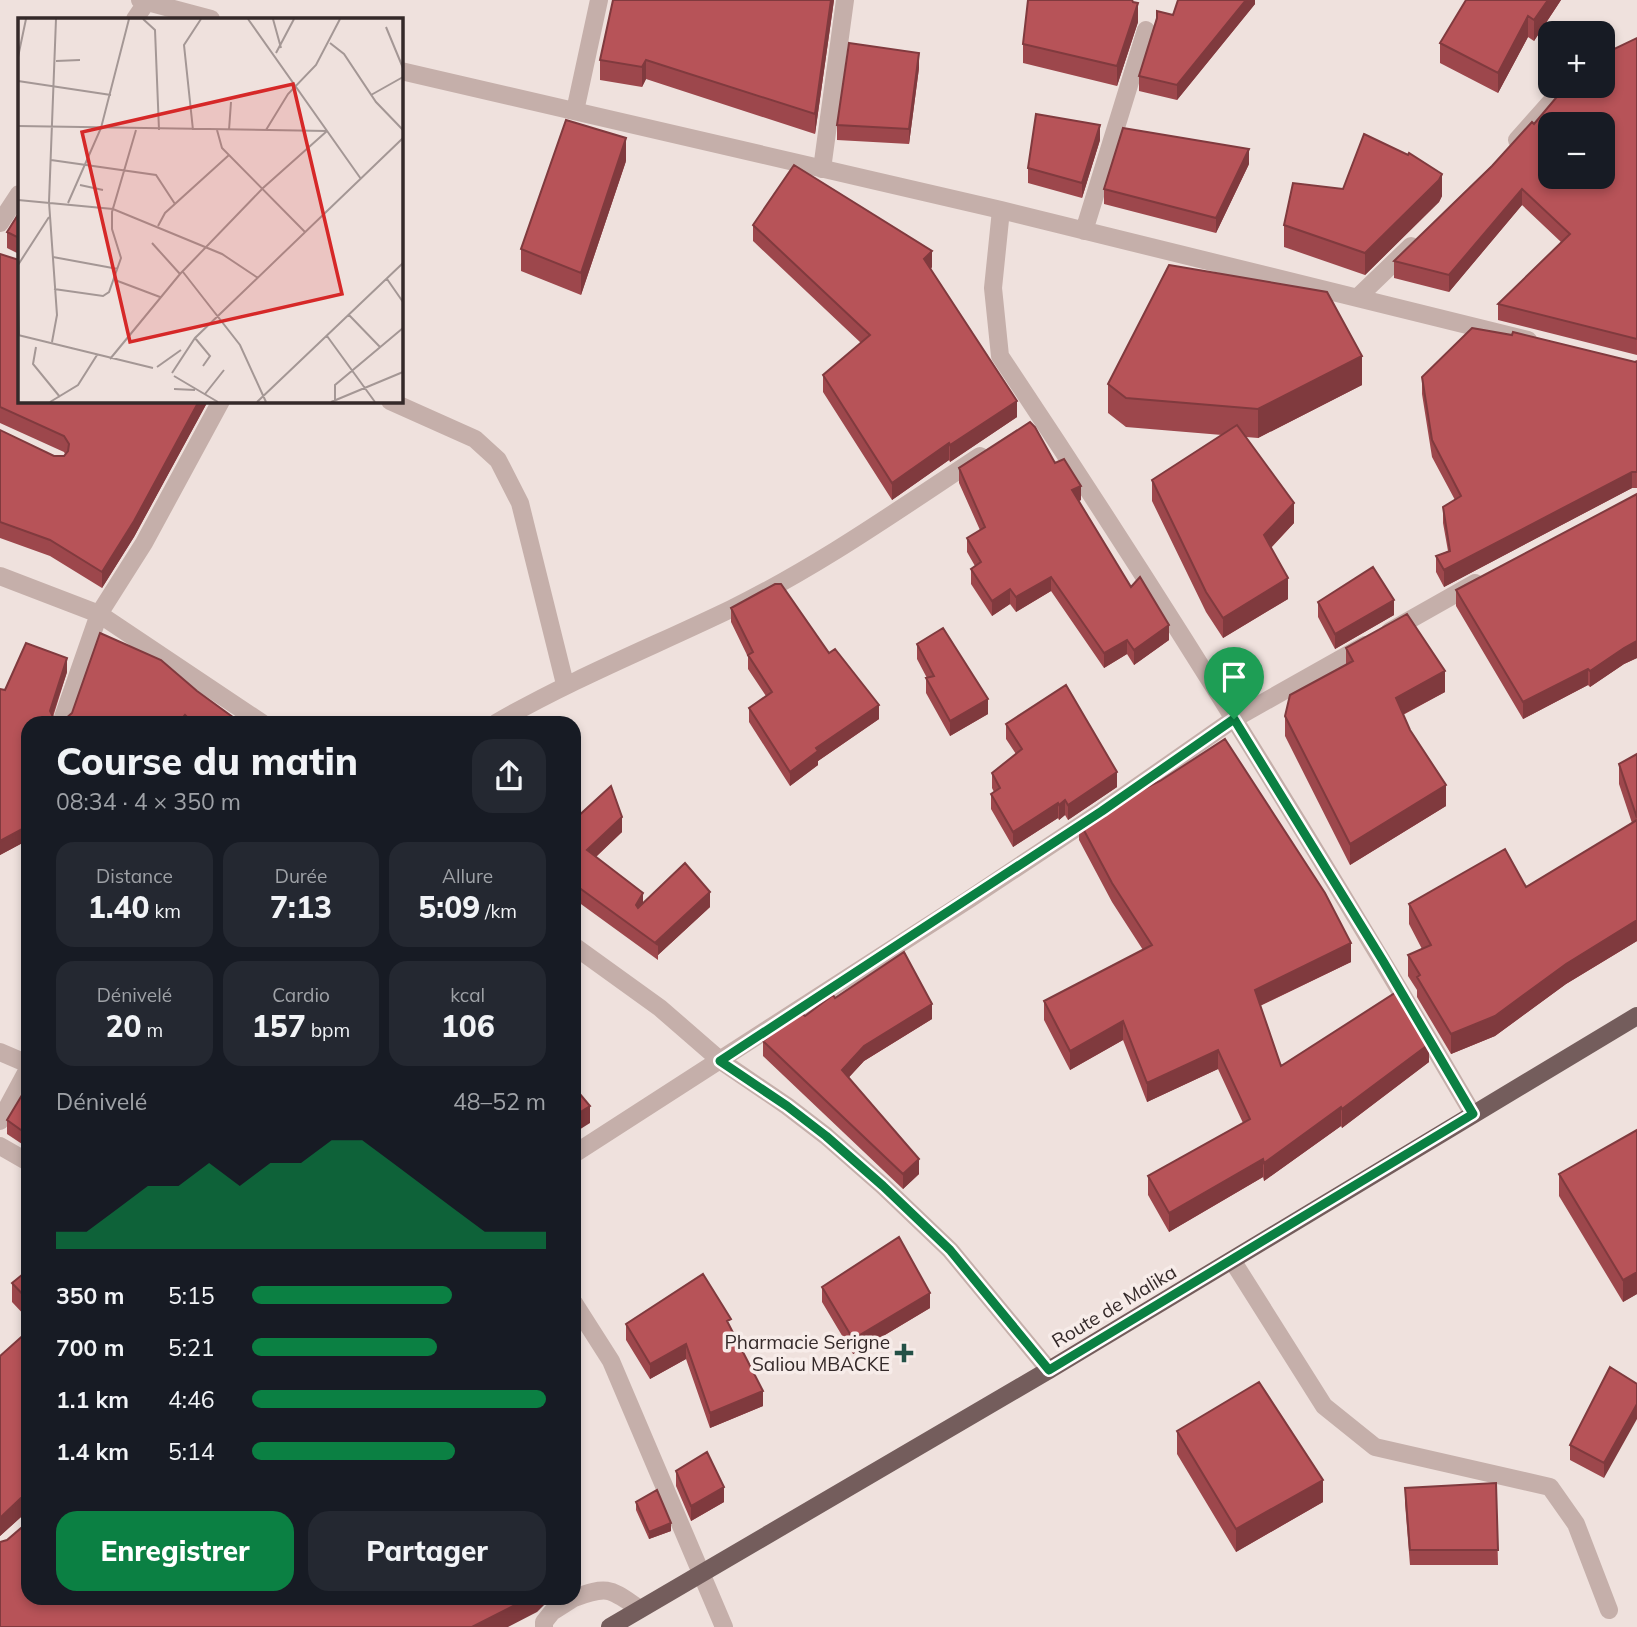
<!DOCTYPE html>
<html lang="fr">
<head>
<meta charset="utf-8">
<style>
	body { margin:0; font-family:Mulish,sans-serif; background:#242831; color:#f1f3f6; height:100vh; display:flex; flex-direction:column; font-size:26px; white-space:nowrap }
	* { box-sizing:border-box; margin:0 }
	p { font-size:23px; color:#9ea1a6 }
	.icon { flex:none; width:38px; height:38px; fill:none; stroke:currentColor; stroke-width:2; stroke-linecap:round; stroke-linejoin:round }
	.map { position:relative; flex:1; overflow:hidden }
	.sheet { position:absolute; left:21px; top:716px; width:560px; height:889px; display:flex; flex-direction:column; background:#171b24; border-radius:21px; box-shadow:0 4px 10px #0003 }
	.sheet>* { flex:none }
	.tools { position:absolute; left:1538px; top:21px; display:grid; gap:14px }
	.tools a { display:grid; place-items:center; width:77px; height:77px; border-radius:14px; background:#171b24; box-shadow:0 4px 10px #0003; font-size:35px }
	.pin { position:absolute; display:grid; place-items:center; width:60px; height:60px; color:#fff; margin:-72px -30px; border-radius:50% 50% 50% 0; rotate:-45deg; box-shadow:0 0 7px #0007 }
	.pin .icon { rotate:45deg }
	.round { display:grid; place-items:center; flex:none; width:74px; height:74px; border-radius:21px; background:#242831 }
	.overview { display:flex; align-items:center; justify-content:space-between; height:119px; padding:0 35px }
	h1 { font-size:38px; font-weight:800; line-height:52px }
	.metrics { display:grid; grid-template-columns:repeat(3,1fr); gap:10px; height:119px; padding:7px 35px }
	.metrics div { display:grid; align-content:center; border-radius:18px; background:#242831; text-align:center }
	.metrics b { font-size:30px; font-weight:800 }
	.metrics small { font-size:19px; font-weight:400 }
	.metrics p { font-size:19px }
	.chart { height:196px; padding:14px 35px }
	.chart p { display:flex; justify-content:space-between }
	.chart svg { width:100%; height:126px; margin-top:7px; fill:#0b8043; opacity:.7 }
	.primary-button { display:flex; gap:14px; margin-top:auto; padding:14px 35px }
	.primary-button a { flex:1; height:80px; border-radius:21px; background:#0b8043; color:#fff; font-size:28px; font-weight:800; line-height:80px; text-align:center }
	.primary-button a+a { background:#242831; color:#f1f3f6 }
	ul { padding:0 35px; list-style:none; font-size:23px }
	li { display:grid; grid-template-columns:112px 84px 1fr; align-items:center; height:52px }
	li i { height:18px; border-radius:9px; background:#0b8043 }
	.map>svg:first-child { display:block }
</style>
</head>
<body>
<div class="map">
<svg width="1637" height="1627" viewBox="0 0 1637 1627">
	<rect width="100%" height="100%" fill="#efe1dd"/>
	<g fill="none" stroke-linecap="round" stroke-linejoin="round">
		<!-- minor -->
		<path stroke="#c5afaa" stroke-width="18" d="M140,0L211,19
			M135,19L148,0
			M401,71L1001,210L1528,340
			M575,111L599,0
			M1517,140L1565,86
			M822,169L845,0
			M1001,210L993,288L1000,356C1165,603 1322,857 1473,1114
			M0,223L19,194
			M1084,231L1146,30
			M1358,297L1411,246
			M390,401L475,439L498,460L520,503L565,684
			M0,576L99,614L262,723
			M1390,631L1475,583
			M61,723L99,614L144,543L221,401
			M496,723C572,679 652,647 731,609C819,566 898,510 980,456
			M574,946L660,1008L721,1061L787,1106L826,1136L883,1186L950,1250L1049,1370
			M0,1052L28,1064
			M0,1121L28,1069
			M0,1146L28,1162
			M574,1154L968,900L1102,811L1234,719L1365,645
			M1232,1260L1324,1406L1375,1447L1550,1487L1576,1524L1609,1610
			M574,1303L611,1361L724,1627
			M574,1598C609,1585 610,1589 640,1609
			M544,1627V1622L552,1612L574,1598"/>
		<!-- major -->
		<path stroke="#745d5c" stroke-width="18" d="M610,1627L1049,1370L1637,1016"/>
	</g>
	<!-- wall -->
	<path fill="#9d474c" d="M834,0L815,134L646,79L642,87L600,80V60Z
		M1255,0V4L1177,100L1139,91V76L1173,15Z
		M1466,0H1561L1534,41L1528,37L1498,93L1440,63V43Z
		M1138,22L1117,86L1023,63V44Z
		M1637,38V355L1498,320V304L1561,242L1522,205L1449,292L1394,278V261L1608,52Z
		M919,68L909,144L837,140V125Z
		M1100,140L1082,198L1028,183V168Z
		M626,161L581,295L521,271V249Z
		M1249,164L1216,233L1104,204V189Z
		M1343,189L1442,196L1439,202L1365,275L1284,247V225Z
		M19,213V254L7,248V232Z
		M753,225L932,267L931,269L1017,417L950,462L949,460L892,500L823,392V375L861,343L753,241Z
		M0,254L19,401H208L134,537L102,588L50,556L0,538V430L54,456H64L65,454L64,452L0,423Z
		M1637,361V488H1632L1444,587L1436,572V556L1448,551L1443,523V507L1455,500L1432,457L1422,394V377Z
		M1108,384L1362,385L1258,438L1246,437L1294,523L1271,548L1288,599L1223,638L1206,612L1152,501V480L1222,435L1126,427L1108,413Z
		M1055,463L1081,500L1079,501L1131,587L1169,640L1134,665L1127,654L1104,668L1051,591L1016,612L1010,604L992,616L971,584V569L975,566L967,552V538L980,530L959,483V468Z
		M1637,494V658L1624,664L1590,687L1588,685L1523,719L1456,606V590Z
		M1318,602L1394,615L1335,649L1318,617Z
		M731,608L829,653L879,719L818,761V765L790,786L749,722V708L766,696L748,669V657L731,622Z
		M917,644L988,714L950,736L926,693V678H927L917,659Z
		M1346,648L1445,692L1403,715L1446,806L1350,865L1285,736V716L1346,665Z
		M67,672L53,717L64,720L197,691L241,723H28V840L0,855V689L5,690Z
		M1006,724L1117,787L1068,820L1065,815L1059,820L1058,818L1013,847L991,809V794L994,792L992,788V773L1016,754L1006,739Z
		M1637,754V941L1566,984L1495,1036L1451,1054L1417,997V990L1408,976V955L1422,949L1409,924V904L1526,887L1632,823L1619,784V764Z
		M1132,795L1351,962L1260,1006L1281,1066L1429,1062L1342,1128L1341,1126L1264,1181L1263,1177L1169,1232L1148,1195V1176L1243,1123L1218,1069L1147,1102L1123,1040L1070,1070L1044,1020V1001L1143,950L1112,902L1079,840V821Z
		M574,820L622,832L596,857L643,903L710,907L658,955V960L574,899Z
		M835,998L932,1019L864,1061L848,1078L919,1174L903,1189L763,1056V1041Z
		M28,1085V1148L7,1134V1120Z
		M1637,1130V1294L1623,1302L1559,1196V1174Z
		M28,1270V1319L12,1302V1283Z
		M822,1287L930,1308L853,1354L822,1302Z
		M626,1324L731,1329L763,1406L710,1428L686,1359L650,1379L626,1340Z
		M28,1331V1516L21,1517L0,1536V1356Z
		M1610,1367L1604,1478L1570,1460V1445Z
		M1177,1431L1323,1502L1236,1552L1177,1454Z
		M676,1471L724,1502L691,1521L676,1486Z
		M1496,1483L1498,1565H1410L1405,1503V1488Z
		M636,1502L671,1531L649,1539L636,1510Z"/>
	<!-- shaded-wall -->
	<path fill="#803a3e" d="M831,0H834L815,134V114Z
		M1246,0H1255V4L1177,100V85Z
		M1548,0H1561L1534,41V20Z
		M1138,3V22L1117,86V66Z
		M1528,16V37L1498,93V73Z
		M919,53V68L909,144V129Z
		M646,60V79L642,87V67Z
		M1100,125V140L1082,198V183Z
		M626,138V161L581,295V273Z
		M1249,149V164L1216,233V218Z
		M1442,174V196L1439,202L1365,275V253Z
		M1522,189V205L1449,292V275Z
		M932,251V267L924,275V259Z
		M1362,356V385L1258,438V409Z
		M199,401H208L134,537L102,588V572Z
		M1017,401V417L950,462V445Z
		M949,443V460L892,500V483Z
		M1632,472V488L1444,587V570Z
		M1081,486V500L1072,504V490Z
		M1294,503V523L1264,555V535Z
		M1051,577V591L1016,612V597Z
		M1288,578V599L1223,638V618Z
		M1010,589V604L992,616V601Z
		M1394,600V615L1335,649V634Z
		M1169,625V640L1134,665V650Z
		M1127,640V654L1104,668V653Z
		M1637,641V658L1624,664L1590,687V671L1624,648Z
		M67,658V672L50,723V711Z
		M1588,669V685L1523,719V702Z
		M1445,671V692L1396,718V698Z
		M988,699V714L950,736V721Z
		M879,705V719L818,761V765L790,786V772L816,748Z
		M185,715V723H178Z
		M1117,772V787L1068,820V805Z
		M1446,785V806L1350,865V844Z
		M1065,800V815L1059,820V805Z
		M1058,803V818L1013,847V832Z
		M622,817V832L587,865V850Z
		M28,826V840L0,855V841Z
		M710,892V907L658,955V945L656,942Z
		M643,893V908L636,920V905Z
		M1637,920V941L1566,984L1495,1036L1451,1054V1034Z
		M1351,943V962L1255,1008V990Z
		M932,1004V1019L864,1061L842,1085V1070L864,1046Z
		M1123,1021V1040L1070,1070V1051Z
		M1429,1044V1062L1342,1128V1109Z
		M1218,1050V1069L1147,1102V1083Z
		M590,1106V1123L574,1133V1116Z
		M1341,1107V1126L1264,1181V1163Z
		M919,1159V1174L903,1189V1174Z
		M1263,1159V1177L1169,1232V1213Z
		M1637,1272V1294L1623,1302V1280Z
		M930,1293V1308L853,1354V1339Z
		M686,1344V1359L650,1379V1364Z
		M763,1391V1406L710,1428V1413Z
		M1637,1404V1419L1604,1478V1463Z
		M1323,1480V1502L1236,1552V1529Z
		M724,1487V1502L691,1521V1506Z
		M21,1498V1517L0,1536V1518Z
		M671,1523V1531L649,1539V1532Z
		M529,1598H553L546,1603L537,1612L508,1627H472Z"/>
	<!-- building -->
	<path fill="#b75358" stroke="#803a3e" stroke-width="2" fill-rule="evenodd" d="M613,0H831L815,114L646,60L642,67L600,60Z
		M1028,0H1132L1133,2L1138,3L1117,66L1023,44Z
		M1178,0H1246L1177,85L1139,76L1157,18V11L1173,15Z
		M1466,0H1548L1534,20L1528,16L1498,73L1440,43Z
		M1637,38V339L1498,304L1570,234L1522,189L1449,275L1394,261L1492,166L1532,122L1534,124L1566,86H1603V52H1608ZM1550,124H1603V177H1550Z
		M849,43L919,53L909,129L837,125Z
		M1036,114L1100,125L1082,183L1028,168Z
		M566,120L626,138L581,273L521,249Z
		M1123,128L1249,149L1216,218L1104,189Z
		M1364,134L1408,155L1409,153L1442,174L1439,180L1365,253L1284,225L1293,183L1343,189Z
		M794,165L932,251L924,259L1017,401L950,445L949,443L892,483L823,375L870,335L753,225Z
		M19,213V238L7,232Z
		M0,254L19,260V401H199L134,521L102,572L50,540L0,522V430L54,456H64L68,451L69,444L64,436L0,407Z
		M1169,265L1327,292L1362,356L1258,409L1126,398L1108,384Z
		M1472,328L1512,335L1513,332L1635,362L1637,361V472H1632L1444,570L1436,556L1450,551L1443,507L1461,496L1432,440L1422,377Z
		M1030,422L1035,427L1055,463L1064,459L1081,486L1072,490L1131,587L1140,577L1169,625L1134,650L1127,640L1104,653L1051,577L1016,597L1010,589L992,601L971,569L981,562L967,538L985,527L959,468Z
		M1237,425L1294,503L1264,535L1288,578L1223,618L1206,592L1152,480Z
		M1637,494V641L1624,648L1590,671L1588,669L1523,702L1456,590Z
		M1373,567L1394,600L1335,634L1318,602Z
		M775,584H781L829,653L835,649L879,705L816,748L818,751L790,772L749,708L772,692L748,655L753,652L731,608Z
		M1407,614L1445,671L1396,698L1410,730L1446,785L1350,844L1285,716L1290,695L1353,661L1346,648Z
		M943,628L988,699L950,721L926,678L934,676L917,644Z
		M100,633L161,660L197,691L241,723H193L185,715L178,723H28V826L0,841V689L5,690L26,643L67,658L50,711L53,717L64,720L72,713Z
		M1066,685L1117,772L1068,805L1065,800L1059,805L1058,803L1013,832L991,794L1000,788L992,773L1022,749L1006,724Z
		M1225,739L1325,893L1351,943L1255,990L1281,1066L1398,991L1429,1044L1342,1109L1341,1107L1264,1163L1263,1159L1169,1213L1148,1176L1250,1119L1218,1050L1147,1083L1123,1021L1070,1051L1044,1001L1152,945L1112,883L1079,821L1128,788L1132,795L1160,781Z
		M1637,754V818L1619,764Z
		M611,786L622,817L587,850L643,893L636,905L638,908L685,863L710,892L656,942L658,945L574,884V820Z
		M1637,820V920L1566,964L1495,1016L1451,1034L1417,977L1420,975L1408,955L1431,945L1409,904L1505,849L1526,887Z
		M904,952L932,1004L864,1046L842,1070L919,1159L903,1174L763,1041L800,1012L805,1016L833,995L835,998Z
		M28,1085V1135L7,1120Z
		M574,1087L590,1106L574,1116Z
		M1637,1130V1272L1623,1280L1559,1174Z
		M899,1237L930,1293L853,1339L822,1287Z
		M28,1270V1300L12,1283Z
		M703,1274L731,1319L727,1321L763,1391L710,1413L686,1344L650,1364L626,1324Z
		M28,1331V1497L21,1498L0,1518V1356Z
		M1610,1367L1637,1384V1404L1604,1463L1570,1445Z
		M1259,1382L1323,1480L1236,1529L1177,1431Z
		M707,1452L724,1487L691,1506L676,1471Z
		M1496,1483L1498,1550H1410L1405,1488Z
		M657,1490L671,1523L649,1532L636,1502Z
		M28,1522V1598H529L472,1627H0V1542L7,1540Z"/>
	<g fill="none" stroke-linecap="round" stroke-linejoin="round">
		<defs>
			<path id="route" d="M1234,719L1383,961L1473,1114L1049,1370L950,1250L883,1186L826,1136L787,1106L720,1061L1102,811Z"/>
		</defs>
		<!-- route casing -->
		<use href="#route" stroke="#fff" stroke-width="14"/>
		<!-- route -->
		<use href="#route" stroke="#0b8043" stroke-width="9"/>
	</g>
	<!-- markers -->
	<path fill="#235046" stroke="#f7ece9" stroke-width="2.5" d="M900.5 1342.5h7v7h7v7h-7v7h-7v-7h-7v-7h7z"/>
	<g text-anchor="middle" dominant-baseline="central" stroke-width="7" stroke-linejoin="round" paint-order="stroke">
		<!-- street labels -->
		<g font-size="19" fill="#342929" stroke="#f7ece9">
			<text transform="translate(1114 1306) rotate(-31)">Route de Malika</text>
		</g>
		<!-- poi labels -->
		<g font-size="19" fill="#342929" stroke="#f7ece9" text-anchor="end">
			<text x="890" y="1342">Pharmacie Serigne<tspan x="890" dy="22">Saliou MBACKE</tspan></text>
		</g>
	</g>
	<!-- overview -->
	<g transform="translate(18 18)">
		<rect width="385" height="385" fill="#efe1dd"/>
		<path fill="none" stroke="#a49795" stroke-width="2" d="M125,1L137,12L141,112M230,1L343,161M255,1L263,30M368,9L385,50M312,25L326,36L358,84L385,112M258,35L276,1M0,39L8,1M38,43L62,42M0,63L93,77M353,77L385,59M0,108L309,113M175,112L166,27L183,1M199,112L204,130L287,214M211,112L213,84M248,112L270,76L298,47L322,1M33,142L138,157L157,186M62,167L85,172M0,182L95,191L204,236L240,260M50,185L83,110L111,1M140,208L147,195L211,137M134,225L162,256M35,239L100,251M0,247L31,199M165,254L222,327L248,384M369,261L385,284M97,262L142,279M36,271L85,278L91,274L103,240L94,211V194L118,112M0,280L1,317M331,297L362,329M0,317L135,350M309,318L357,384M177,320L192,338L185,348M34,324L39,297L31,184L38,1M18,329L15,346L42,379M92,341L162,256L245,170L309,113M139,349L163,332M154,355L177,320L385,120M156,358L200,384M156,371L177,372M187,376L206,352M317,382V367L385,310M32,384L60,367L79,337M239,384L385,245M313,384L385,354"/>
		<path fill="#d62828" fill-opacity="0.15" stroke="#d62828" stroke-width="3.5" d="M275,66L324,276L112,324L64,114Z"/>
		<rect width="385" height="385" fill="none" stroke="#342929" stroke-width="3.5"/>
	</g>
</svg>
<div class="tools">
<a>+</a>
<a>−</a>
</div>
<div class="pin" style="left:1234px;top:719px;background:#1e9e55"><svg class="icon" aria-label="arrive" viewBox="0 0 24 24"><path d="M6 21V4h12l-3 4 3 4H6"/></svg></div>
<section class="sheet">
<div class="overview"><div><h1>Course du matin</h1><p>08:34 · 4 × 350 m</p></div><a class="round"><svg class="icon" aria-label="share" viewBox="0 0 24 24"><path d="M12 15V3M7 8l5-5 5 5M5 13v7h14v-7"/></svg></a></div>
<div class="metrics">
<div><p>Distance</p><b>1.40<small> km</small></b></div>
<div><p>Durée</p><b>7:13</b></div>
<div><p>Allure</p><b>5:09<small> /km</small></b></div>
</div>
<div class="metrics">
<div><p>Dénivelé</p><b>20<small> m</small></b></div>
<div><p>Cardio</p><b>157<small> bpm</small></b></div>
<div><p>kcal</p><b>106</b></div>
</div>
<div class="chart"><p><span>Dénivelé</span>48–52 m</p>
<svg viewBox="0 0 160 44" preserveAspectRatio="none"><path d="M0 44V38L10 38L20 30L30 22L40 22L50 14L60 22L70 14L80 14L90 6L100 6L110 14L120 22L130 30L140 38L150 38L160 38V44z"/></svg>
</div>
<ul>
<li><b>350 m</b>5:15<i style="width:68%"></i></li>
<li><b>700 m</b>5:21<i style="width:63%"></i></li>
<li><b>1.1 km</b>4:46<i style="width:100%"></i></li>
<li><b>1.4 km</b>5:14<i style="width:69%"></i></li>
</ul>
<div class="primary-button"><a>Enregistrer</a><a>Partager</a></div>
</section>
</div>
</body>
</html>
